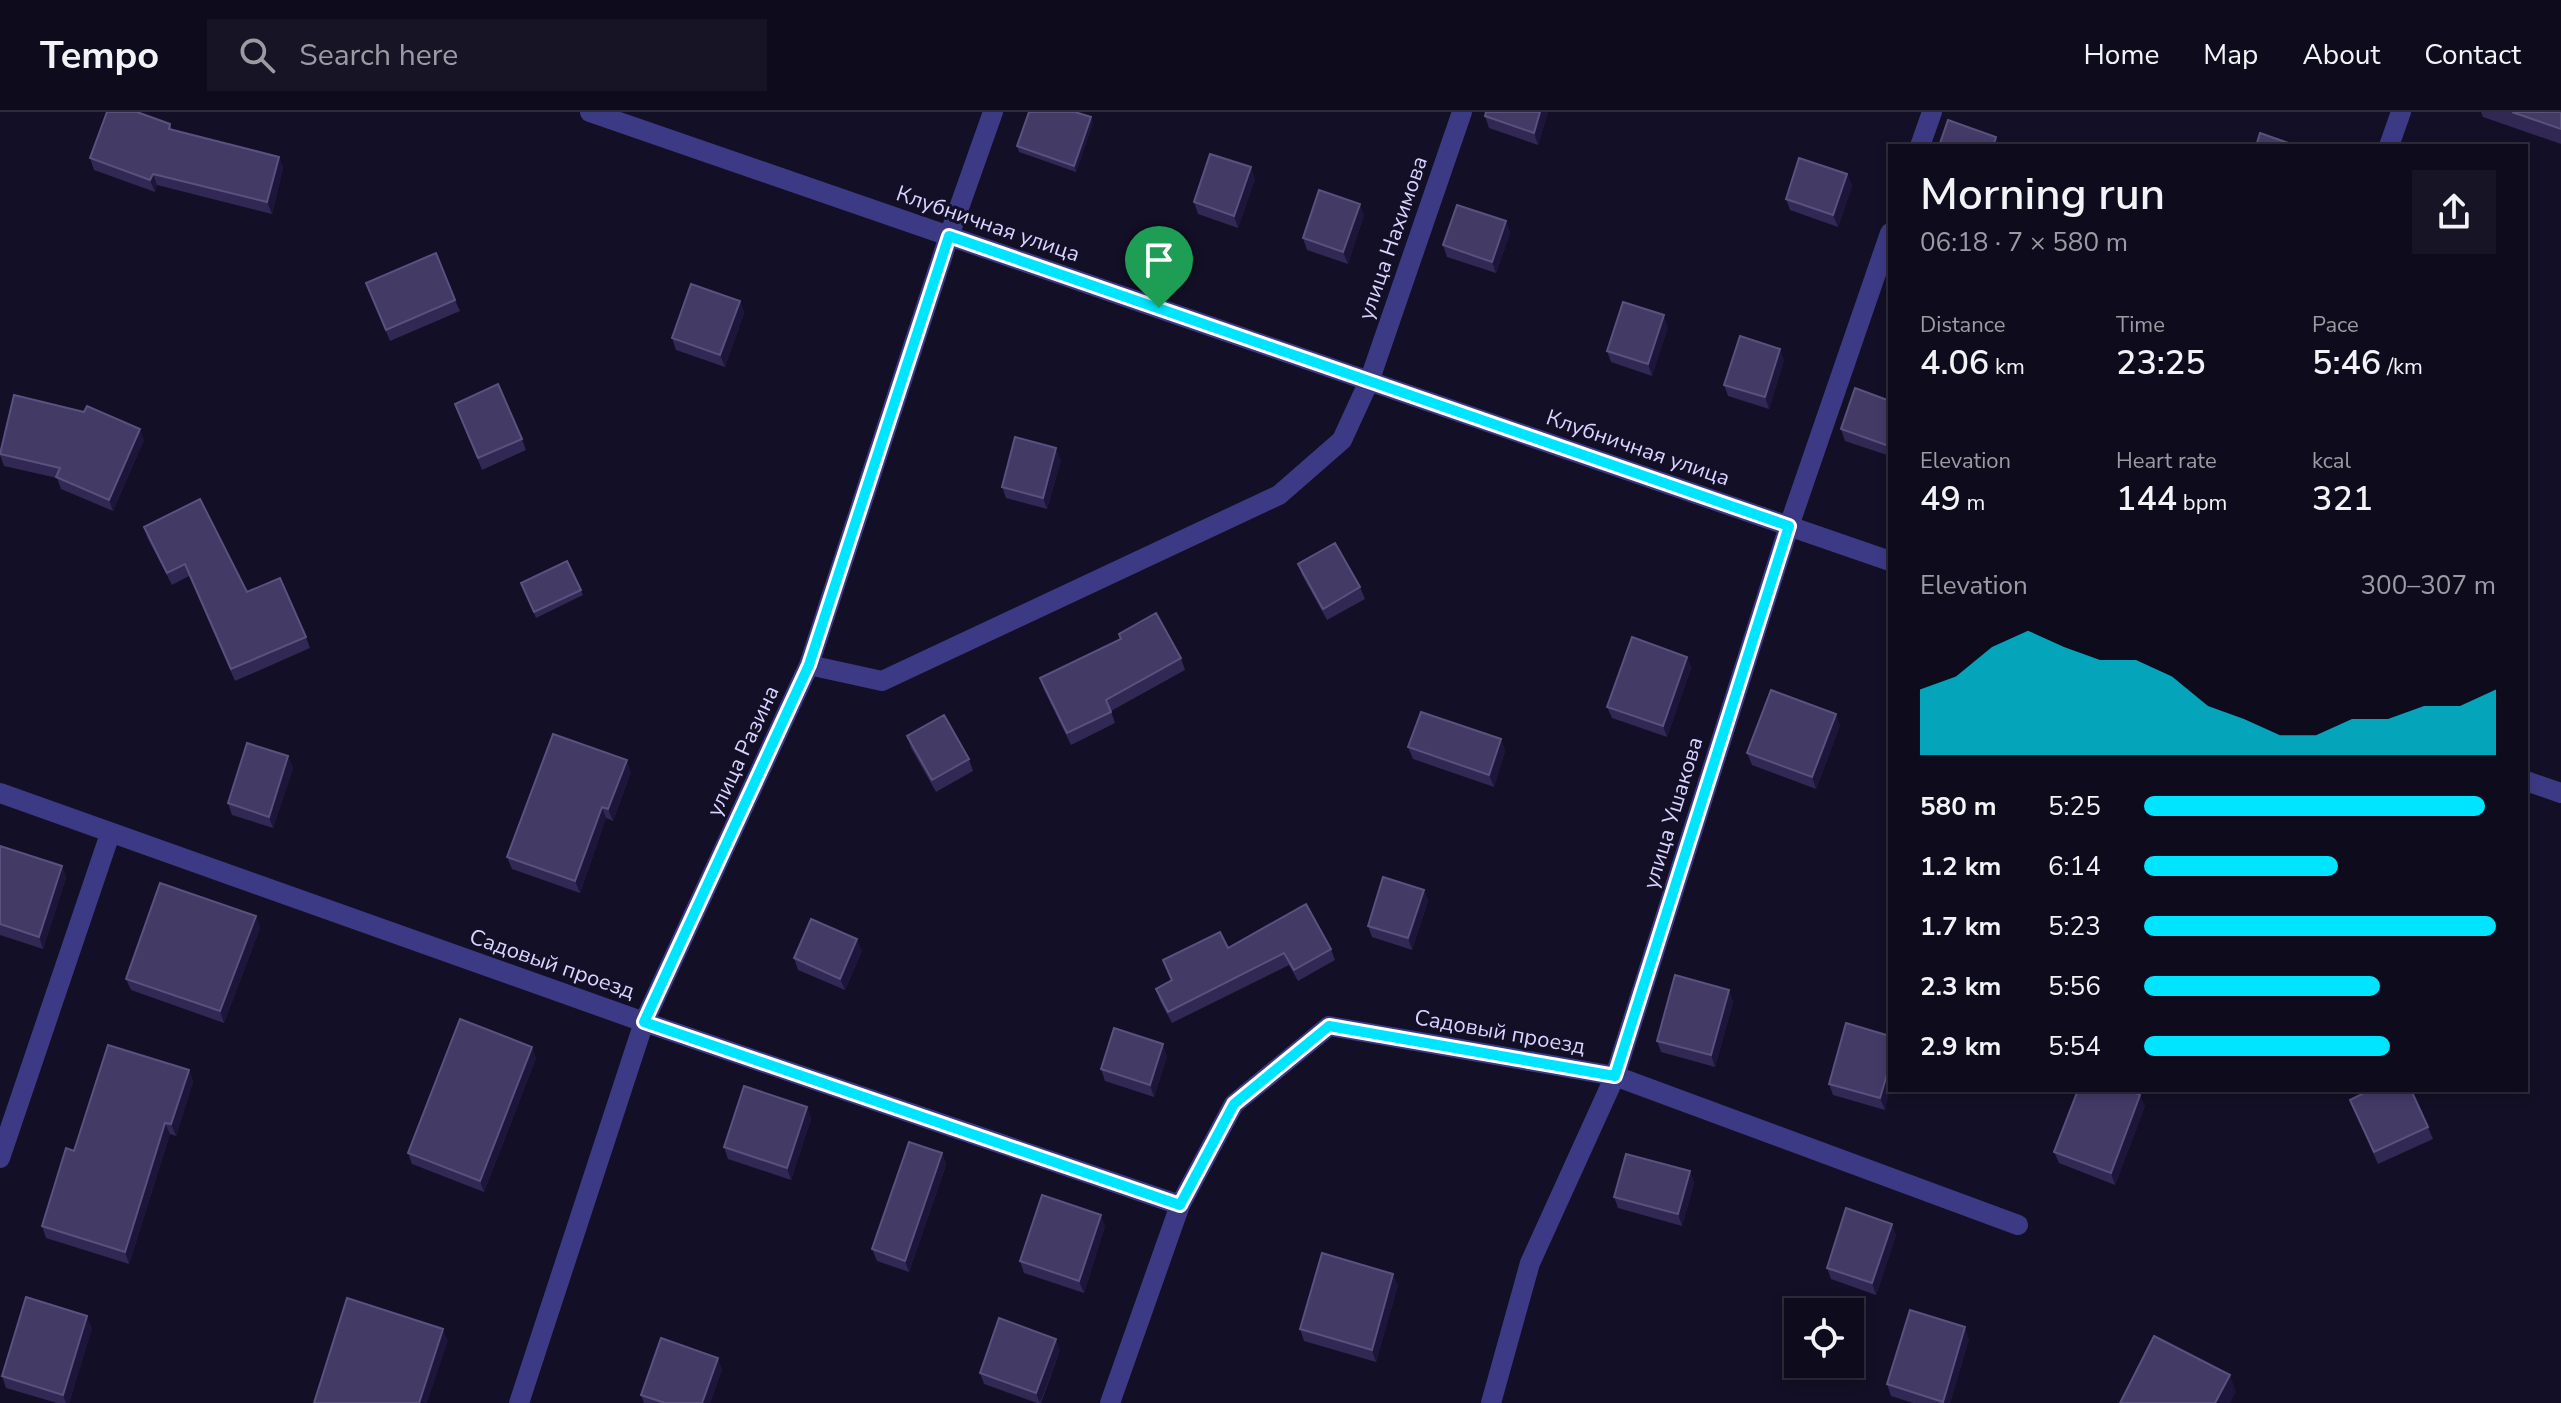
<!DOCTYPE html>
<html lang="en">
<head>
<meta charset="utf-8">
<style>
	body { margin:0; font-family:"Nunito Sans",sans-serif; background:#171425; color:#f1f3f6; height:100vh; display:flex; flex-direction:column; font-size:30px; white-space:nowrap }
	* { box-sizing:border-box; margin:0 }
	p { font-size:26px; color:#9b9ba3 }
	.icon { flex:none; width:44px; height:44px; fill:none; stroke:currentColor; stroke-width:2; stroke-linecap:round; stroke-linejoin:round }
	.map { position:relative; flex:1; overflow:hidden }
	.side { position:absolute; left:1888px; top:32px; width:640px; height:948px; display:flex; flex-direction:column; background:#0e0b1c; border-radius:0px; box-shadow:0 4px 12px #0003,0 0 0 2px #2e2b3b }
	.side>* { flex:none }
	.tools { position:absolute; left:1784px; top:1186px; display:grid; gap:16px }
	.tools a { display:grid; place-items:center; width:80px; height:80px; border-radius:0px; background:#0e0b1c; box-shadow:0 4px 12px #0003,0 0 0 2px #2e2b3b; font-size:40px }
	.pin { position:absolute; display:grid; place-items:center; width:68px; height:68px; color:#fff; margin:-82px -34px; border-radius:50% 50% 50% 0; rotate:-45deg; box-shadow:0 0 8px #0007 }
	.pin .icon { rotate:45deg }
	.round { display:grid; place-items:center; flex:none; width:84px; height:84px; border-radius:0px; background:#171425 }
	.head { display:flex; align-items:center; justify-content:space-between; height:136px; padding:0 32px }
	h1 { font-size:44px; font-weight:600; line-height:60px }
	.figures { display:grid; grid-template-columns:repeat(3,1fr); gap:12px; height:136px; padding:8px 32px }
	.figures div { display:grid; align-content:center }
	.figures b { font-size:34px; font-weight:600 }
	.figures small { font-size:22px; font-weight:400 }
	.figures p { font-size:22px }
	.chart { height:224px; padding:16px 32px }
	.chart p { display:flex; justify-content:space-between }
	.chart svg { width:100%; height:144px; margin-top:8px; fill:#00e5ff; opacity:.7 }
	ul { padding:0 32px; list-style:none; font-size:26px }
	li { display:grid; grid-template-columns:128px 96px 1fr; align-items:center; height:60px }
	li i { height:20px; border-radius:10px; background:#00e5ff }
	header { display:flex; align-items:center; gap:48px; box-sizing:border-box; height:112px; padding:0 40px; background:#0e0b1c; border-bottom:2px solid #2e2b3b }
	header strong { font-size:38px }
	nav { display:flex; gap:44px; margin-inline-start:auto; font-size:28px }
	.search { width:560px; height:72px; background:#171425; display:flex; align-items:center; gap:20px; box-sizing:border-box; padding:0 28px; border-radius:0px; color:#9b9ba3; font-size:30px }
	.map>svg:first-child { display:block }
</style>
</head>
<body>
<header>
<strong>Tempo</strong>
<div class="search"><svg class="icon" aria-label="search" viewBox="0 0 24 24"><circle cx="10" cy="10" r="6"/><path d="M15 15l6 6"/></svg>Search here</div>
<nav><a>Home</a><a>Map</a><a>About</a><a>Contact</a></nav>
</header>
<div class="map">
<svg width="2561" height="1291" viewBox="0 0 2561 1291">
	<rect width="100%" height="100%" fill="#130f26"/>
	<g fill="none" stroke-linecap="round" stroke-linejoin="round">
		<!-- street -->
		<path stroke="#3d3a85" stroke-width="20" d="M590,0L1890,449
			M1920,34L1932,0
			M2389,34L2401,0
			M809,553L882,569L1279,383L1342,328L1370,267L1462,0
			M2526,669L2561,681
			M0,681L644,910L1180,1093L1234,992L1329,914L1615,964L2018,1113
			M0,1046L110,722
			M519,1291L644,910L809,553L949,124L993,0
			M1110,1291L1180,1093
			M1491,1291L1530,1151L1615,964L1789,414L1890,121"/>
	</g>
	<!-- wall -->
	<path fill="#312854" d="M1486,0H1548L1538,33L1489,16L1485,4Z
		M2481,0H2561V32L2483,5Z
		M1093,11L1076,60L1019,40L1017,34Z
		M170,12L172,18L279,45L283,56L272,102L157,73L155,80L94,58L90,46Z
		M1847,62L1852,74L1838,115L1790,98L1786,87Z
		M1255,67L1238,116L1198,102L1194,90Z
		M1364,103L1348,152L1307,138L1303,126Z
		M1506,109L1510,121L1496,161L1447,145L1443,133Z
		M366,171L455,188L460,199L390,229Z
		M740,189L744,201L725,255L676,238L672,226Z
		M1668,215L1652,264L1611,250L1607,239Z
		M1784,248L1769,297L1728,284L1724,273Z
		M1890,289V344L1845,329L1841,317Z
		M455,292L522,327L526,338L482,358Z
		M144,328L113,399L61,377L57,366L4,354L0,343V340Z
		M1061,348L1047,397L1006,386L1002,375Z
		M144,415L247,480L306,525L310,536L235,569L189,464L172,473L148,427Z
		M1298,452L1360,475L1365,487L1327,508L1302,463Z
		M521,471L581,478L583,483L536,506Z
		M1119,522L1181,546L1185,558L1111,599L1115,611L1071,633L1044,578L1040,566L1120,527Z
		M1687,545L1691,556L1667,625L1612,606L1607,595Z
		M1840,613L1816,677L1752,653L1747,641Z
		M907,624L969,647L973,659L936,680L911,636Z
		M1501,627L1505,639L1494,675L1413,647L1408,635Z
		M288,644L293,656L273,716L232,703L228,691Z
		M631,660L613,709L606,706L580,781L512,757L507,745Z
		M0,734L62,754L66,766L43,837L0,823Z
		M1424,778L1428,789L1412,838L1372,825L1368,814Z
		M256,804L260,816L224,911L131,878L126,867Z
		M1228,836L1331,837L1335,848L1298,869L1289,853L1172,911L1160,889L1156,877L1171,869L1163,848Z
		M862,839L845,878L798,858L794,846Z
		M1729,878L1733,890L1715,955L1661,940L1657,929Z
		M1890,924L1885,998L1833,983L1829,972Z
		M1167,944L1154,985L1105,969L1101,957Z
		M536,946L484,1080L412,1052L408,1041Z
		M189,958L193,970L176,1024L170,1022L129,1152L46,1126L42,1114L74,1039Z
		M2350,988L2428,1015L2433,1027L2378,1052Z
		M2145,994L2115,1073L2059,1051L2054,1040Z
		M807,995L811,1007L791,1068L728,1047L724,1035Z
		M942,1041L946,1053L909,1160L877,1149L872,1137Z
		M1690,1059L1694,1071L1682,1114L1618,1096L1614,1085Z
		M1105,1114L1084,1181L1024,1161L1020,1149Z
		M1896,1123L1876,1183L1831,1167L1827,1156Z
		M1398,1173L1376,1250L1304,1229L1300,1217Z
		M92,1216L69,1291H57L6,1276L2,1264Z
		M1969,1227L1950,1291H1913L1891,1284L1887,1272Z
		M1060,1238L1041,1291H1037L984,1272L980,1261Z
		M722,1257L710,1291H644L641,1283Z"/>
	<!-- shaded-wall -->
	<path fill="#1d163a" d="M1540,0H1548L1538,33L1534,21Z
		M1091,5L1093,11L1076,60L1074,54Z
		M1996,25L2000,34H1993Z
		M279,45L283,56L272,102L267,90Z
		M1251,55L1255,67L1238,116L1234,104Z
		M153,62L157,73L155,80L150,68Z
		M1847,62L1852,74L1838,115L1833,103Z
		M1360,92L1364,103L1348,152L1343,140Z
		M1506,109L1510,121L1496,161L1492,150Z
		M740,189L744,201L725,255L720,243Z
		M1664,203L1668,215L1652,264L1648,252Z
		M1780,237L1784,248L1769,297L1765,285Z
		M140,317L144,328L113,399L109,388Z
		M1056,336L1061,348L1047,397L1043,386Z
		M1687,545L1691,556L1667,625L1663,614Z
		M1836,602L1840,613L1816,677L1812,665Z
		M1501,627L1505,639L1494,675L1489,663Z
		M288,644L293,656L273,716L269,705Z
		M627,648L631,660L613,709L608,697Z
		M602,695L606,706L580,781L575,769Z
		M62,754L66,766L43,837L39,825Z
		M1424,778L1428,789L1412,838L1408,826Z
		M256,804L260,816L224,911L220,899Z
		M857,827L862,839L845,878L840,867Z
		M1729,878L1733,890L1715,955L1711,943Z
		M1163,932L1167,944L1154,985L1150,973Z
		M532,935L536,946L484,1080L480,1069Z
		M1890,952V978L1885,998L1880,986Z
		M189,958L193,970L176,1024L171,1012Z
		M2140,983L2145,994L2115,1073L2111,1061Z
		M807,995L811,1007L791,1068L787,1056Z
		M165,1011L170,1022L129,1152L125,1140Z
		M942,1041L946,1053L909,1160L905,1149Z
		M1690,1059L1694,1071L1682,1114L1678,1102Z
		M1101,1103L1105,1114L1084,1181L1079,1169Z
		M1892,1112L1896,1123L1876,1183L1872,1171Z
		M1393,1162L1398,1173L1376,1250L1372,1238Z
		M87,1204L92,1216L69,1291H66L63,1283Z
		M1965,1215L1969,1227L1950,1291H1943Z
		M443,1217L448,1229L427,1291H419Z
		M1056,1227L1060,1238L1040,1291L1036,1281Z
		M718,1246L722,1257L710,1291H702Z
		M2230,1263L2236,1280L2230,1291H2215Z"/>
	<!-- building -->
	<path fill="#433a66" stroke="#5a527e" stroke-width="2" d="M107,0H137L170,12L169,17L279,45L267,90L153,62L150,68L90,46Z
		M1029,0H1075L1091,5L1074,54L1017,34Z
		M1486,0H1540L1534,21L1485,4Z
		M2512,0H2561V17Z
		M1948,8L1996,25L1993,34H1939Z
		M2260,21L2297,34H2256Z
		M1210,42L1251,55L1234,104L1194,90Z
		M1799,46L1847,62L1833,103L1786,87Z
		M1319,78L1360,92L1343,140L1303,126Z
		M1457,93L1506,109L1492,150L1443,133Z
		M436,141L455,188L386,218L366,171Z
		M691,172L740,189L720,243L672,226Z
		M1623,190L1664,203L1648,252L1607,239Z
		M1740,224L1780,237L1765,285L1724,273Z
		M498,272L522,327L478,346L455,292Z
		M1855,276L1890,289L1889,334L1841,317Z
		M14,283L84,300L87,294L140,317L109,388L56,365L60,356L0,342Z
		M1015,325L1056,336L1043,386L1002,375Z
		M200,387L247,480L280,466L306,525L231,557L185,452L167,461L144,415Z
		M1335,431L1360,475L1323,497L1298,452Z
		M567,449L581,478L534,500L521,471Z
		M1156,501L1181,546L1106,588L1111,600L1067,621L1040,566L1121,527L1119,522Z
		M1632,525L1687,545L1663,614L1607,595Z
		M1771,578L1836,602L1812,665L1747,641Z
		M1421,600L1501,627L1489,663L1408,635Z
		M944,603L969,647L932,668L907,624Z
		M553,622L627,648L608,697L602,695L575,769L507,745Z
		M247,631L288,644L269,705L228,691Z
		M0,734L62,754L39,825L0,812Z
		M1383,765L1424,778L1408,826L1368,814Z
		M160,771L256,804L220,899L126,867Z
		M1306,792L1331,837L1294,858L1284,841L1168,900L1156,877L1172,868L1163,848L1220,820L1228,836Z
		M811,807L857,827L840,867L794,846Z
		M1675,863L1729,878L1711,943L1657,929Z
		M460,907L532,935L480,1069L408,1041Z
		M1846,911L1890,924V952L1880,986L1829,972Z
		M1114,916L1163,932L1150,973L1101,957Z
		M108,933L189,958L171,1012L165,1011L125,1140L42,1114L66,1036L74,1039Z
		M744,974L807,995L787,1056L724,1035Z
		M2078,978H2128L2140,983L2111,1061L2054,1040Z
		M2370,978H2411L2428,1015L2374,1040L2350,988Z
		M909,1030L942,1041L905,1149L872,1137Z
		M1626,1042L1690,1059L1678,1102L1614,1085Z
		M1042,1083L1101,1103L1079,1169L1020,1149Z
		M1846,1096L1892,1112L1872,1171L1827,1156Z
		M1322,1141L1393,1162L1372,1238L1300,1217Z
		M26,1185L87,1204L63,1283L2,1264Z
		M347,1186L443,1217L419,1291H314Z
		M1910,1198L1965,1215L1943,1290L1887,1272Z
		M999,1206L1056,1227L1036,1281L980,1261Z
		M2154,1224L2230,1263L2215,1291H2120Z
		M661,1226L718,1246L702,1291H665L641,1283Z"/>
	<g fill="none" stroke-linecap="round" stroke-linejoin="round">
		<defs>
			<path id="route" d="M949,124L1789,414L1615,964L1329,914L1234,992L1180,1093L644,910L809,553Z"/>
		</defs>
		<!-- route casing -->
		<use href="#route" stroke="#fff" stroke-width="16"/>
		<!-- route -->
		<use href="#route" stroke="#00e5ff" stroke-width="10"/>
	</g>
	<g text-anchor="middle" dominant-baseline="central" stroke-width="6" stroke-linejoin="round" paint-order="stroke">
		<!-- street labels -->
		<g font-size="22" fill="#d9d4ff" stroke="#130f26">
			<text transform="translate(988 112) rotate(19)">Клубничная улица</text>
			<text transform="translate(1393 126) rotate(-71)">улица Нахимова</text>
			<text transform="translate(1638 336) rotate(19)">Клубничная улица</text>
			<text transform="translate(743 639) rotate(-65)">улица Разина</text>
			<text transform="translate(1673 701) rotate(-73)">улица Ушакова</text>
			<text transform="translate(552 852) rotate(19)">Садовый проезд</text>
			<text transform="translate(1500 920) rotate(10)">Садовый проезд</text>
		</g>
	</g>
</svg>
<div class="tools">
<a><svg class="icon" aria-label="locate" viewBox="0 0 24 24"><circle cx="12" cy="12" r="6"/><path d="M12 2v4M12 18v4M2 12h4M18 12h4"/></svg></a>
</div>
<div class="pin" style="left:1159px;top:196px;background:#1e9e55"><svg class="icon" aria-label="arrive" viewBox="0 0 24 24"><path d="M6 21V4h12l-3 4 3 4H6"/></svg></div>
<section class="side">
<div class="head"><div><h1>Morning run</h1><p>06:18 · 7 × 580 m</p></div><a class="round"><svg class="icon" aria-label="share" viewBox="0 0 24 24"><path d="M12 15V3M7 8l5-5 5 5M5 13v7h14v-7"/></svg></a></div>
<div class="figures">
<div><p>Distance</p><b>4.06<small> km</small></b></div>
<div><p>Time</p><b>23:25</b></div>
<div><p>Pace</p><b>5:46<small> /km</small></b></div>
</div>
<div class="figures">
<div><p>Elevation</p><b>49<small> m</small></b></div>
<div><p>Heart rate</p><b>144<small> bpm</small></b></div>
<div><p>kcal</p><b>321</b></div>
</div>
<div class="chart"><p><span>Elevation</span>300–307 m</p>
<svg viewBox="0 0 160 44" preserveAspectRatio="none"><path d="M0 44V24L10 20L20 11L30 6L40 11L50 15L60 15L70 20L80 29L90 33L100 38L110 38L120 33L130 33L140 29L150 29L160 24V44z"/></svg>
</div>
<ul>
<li><b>580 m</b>5:25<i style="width:97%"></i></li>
<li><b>1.2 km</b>6:14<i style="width:55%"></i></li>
<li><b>1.7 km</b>5:23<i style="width:100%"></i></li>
<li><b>2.3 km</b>5:56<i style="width:67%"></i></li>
<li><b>2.9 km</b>5:54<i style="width:70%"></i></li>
</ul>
</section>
</div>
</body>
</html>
